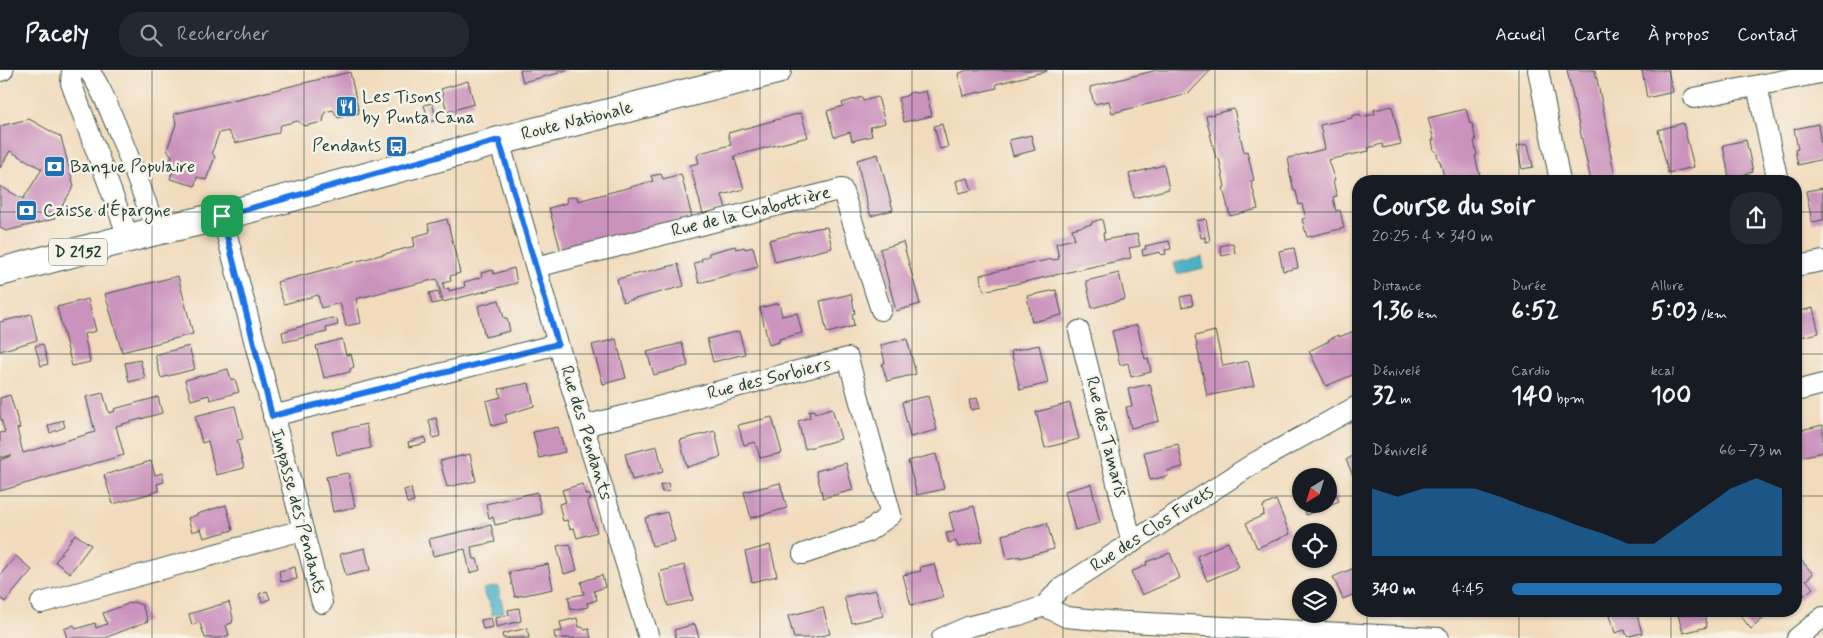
<!DOCTYPE html>
<html lang="fr">
<head>
<meta charset="utf-8">
<style>
	body { margin:0; font-family:Mynerve,sans-serif; background:#242831; color:#f1f3f6; height:100vh; display:flex; flex-direction:column; font-size:19px; white-space:nowrap }
	* { box-sizing:border-box; margin:0 }
	p { font-size:16px; color:#9ea1a6 }
	.icon { flex:none; width:28px; height:28px; fill:none; stroke:currentColor; stroke-width:2; stroke-linecap:round; stroke-linejoin:round }
	.map { position:relative; flex:1; overflow:hidden }
	.details { position:absolute; left:1352px; top:105px; width:450px; height:442px; display:flex; flex-direction:column; background:#171b24; border-radius:20px; box-shadow:0 1px 4px #0004 }
	.details>* { flex:none }
	.needle { width:32px; rotate:218deg }
	.controls { position:absolute; left:1292px; top:398px; display:grid; gap:10px }
	.controls a { display:grid; place-items:center; width:45px; height:45px; border-radius:50%; background:#171b24; box-shadow:0 1px 4px #0004; font-size:25px }
	.pin { position:absolute; display:grid; place-items:center; width:42px; height:42px; color:#fff; margin:-21px; border-radius:10px; box-shadow:0 2px 8px #0006 }
	.round { display:grid; place-items:center; flex:none; width:52px; height:52px; border-radius:20px; background:#242831 }
	.overview { display:flex; align-items:center; justify-content:space-between; height:85px; padding:0 20px }
	h1 { font-size:28px; font-weight:700; line-height:38px }
	.metrics { display:grid; grid-template-columns:repeat(3,1fr); gap:8px; height:85px; padding:5px 20px }
	.metrics div { display:grid; align-content:center }
	.metrics b { font-size:25px; font-weight:700 }
	.metrics small { font-size:14px; font-weight:400 }
	.metrics p { font-size:14px }
	.chart { height:140px; padding:10px 20px }
	.chart p { display:flex; justify-content:space-between }
	.chart svg { width:100%; height:90px; margin-top:5px; fill:#1f6fb2; opacity:.7 }
	ul { padding:0 20px; list-style:none; font-size:16px }
	li { display:grid; grid-template-columns:80px 60px 1fr; align-items:center; height:38px }
	li i { height:12px; border-radius:6px; background:#1f6fb2 }
	header { display:flex; align-items:center; gap:30px; box-sizing:border-box; height:70px; padding:0 25px; background:#171b24; border-bottom:1px solid #363941 }
	header strong { font-size:24px }
	nav { display:flex; gap:28px; margin-inline-start:auto; font-size:18px }
	.search { width:350px; height:45px; background:#242831; display:flex; align-items:center; gap:12px; box-sizing:border-box; padding:0 18px; border-radius:20px; color:#9ea1a6; font-size:19px }
	.map>svg:first-child { display:block }
</style>
</head>
<body>
<header>
<strong>Pacely</strong>
<div class="search"><svg class="icon" aria-label="search" viewBox="0 0 24 24"><circle cx="10" cy="10" r="6"/><path d="M15 15l6 6"/></svg>Rechercher</div>
<nav><a>Accueil</a><a>Carte</a><a>À propos</a><a>Contact</a></nav>
</header>
<div class="map">
<svg width="1823" height="568" viewBox="0 0 1823 568">
	<rect width="100%" height="100%" fill="#f7f3e8"/>
	<filter id="ink" filterUnits="userSpaceOnUse"><feTurbulence type="fractalNoise" baseFrequency=".02" numOctaves="2"/><feDisplacementMap in="SourceGraphic" scale="10" xChannelSelector="R" yChannelSelector="G"/><feConvolveMatrix kernelMatrix="1 2 1 2 8 2 1 2 1" color-interpolation-filters="sRGB"/></filter>
	<filter id="wash" filterUnits="userSpaceOnUse"><feTurbulence type="fractalNoise" baseFrequency=".0096" numOctaves="4" result="noise"/><feDisplacementMap in="SourceGraphic" scale="20" xChannelSelector="R" yChannelSelector="G"/><feGaussianBlur stdDeviation="1.12" result="paint"/><feColorMatrix in="noise" values="0 0 0 0 0 0 0 0 0 0 0 0 0 0 0 0 0 1.4 0 .05"/><feComposite in="paint" operator="in"/></filter>
	<g filter="url(#wash)">
		<rect width="100%" height="100%" fill="#f1dbbc"/>
		<!-- water -->
		<path fill="#4bb2c9" stroke="#35787e" d="M1202,187L1204,198L1177,204L1174,193Z
			M498,516L504,542L492,545L489,531L485,528L483,519Z"/>
		<g id="blocks">
			<!-- building -->
			<path fill="#ca92bd" d="M520,0H567V1L523,12Z
				M967,0H1047V1L996,14L997,18L963,26L958,4Z
				M1157,0H1211L1189,23L1177,27L1112,43L1109,31L1094,34L1090,17Z
				M1567,0H1595L1611,76H1609L1616,111H1591Z
				M1642,0H1668L1673,22L1647,28Z
				M350,2L359,43L338,48L333,40L325,42L323,52L304,56L298,51L281,55L278,63L236,73L228,61L219,63L212,82L215,87L206,110L197,107L195,116L170,109L173,100L168,98L172,86L167,80L176,54L174,44Z
				M468,11L474,34L447,42L441,19Z
				M926,21L932,46L904,52L898,28L906,26L911,22L917,23Z
				M862,27L863,31L878,27L885,53L870,57L872,66L852,71L850,62L834,67L827,41L843,36L842,33Z
				M432,33L437,50L429,52L424,35Z
				M1392,36L1401,74L1383,78L1382,74L1368,78L1369,81L1328,90L1335,111L1333,112L1337,126L1333,127L1336,141L1340,140L1344,158L1307,167L1302,149L1306,148L1302,134L1299,135L1296,121H1294L1289,100L1290,99L1288,88L1325,79L1320,55L1352,48V46L1360,44L1361,47L1375,44L1374,40Z
				M1234,39L1244,82L1247,81L1252,102L1254,110L1251,111L1258,139L1230,146L1223,118L1225,117L1219,88L1216,89L1206,46Z
				M1466,39L1470,54L1472,53L1476,71H1474L1477,85L1475,86L1481,111H1445L1440,91H1439L1436,81H1434L1432,70H1434L1428,48Z
				M801,43L808,67L734,86L744,119L722,125L726,138L703,144L690,95L699,93L697,86L700,83L731,75L728,63Z
				M29,49L61,67L74,116L54,149L6,161L0,158V116L23,129L42,99L10,81L0,98V56Z
				M1683,53L1694,97L1668,103L1658,60Z
				M942,54L948,77L940,79L934,56Z
				M1818,54L1823,89L1798,95L1795,80L1798,79L1794,59Z
				M1031,65L1035,80L1013,86L1009,70Z
				M1746,70L1753,102L1729,108L1723,75Z
				M1528,74L1533,97L1522,99L1517,76Z
				M878,84L893,140L871,146L868,139L857,90Z
				M1164,95L1169,119L1134,128L1129,104Z
				M661,104L663,109L681,104L692,147L561,182L549,138L567,133L566,128L577,126L578,131L653,111L651,106Z
				M968,108L972,120L959,123L956,111Z
				M1823,118V150L1812,152L1806,121Z
				M447,149L460,203L450,206L451,211L443,213L444,219L449,218V221L465,217L464,212L482,207L481,203L493,200L494,204L514,198L517,213L443,232L437,209L390,220L356,229L361,253L346,256L340,233L321,238L318,225L284,234L277,212L415,176L413,167L430,162L428,154Z
				M1102,149L1105,163H1103L1104,170L1137,164L1140,176L1129,178L1131,188L984,221L980,205L1052,189L1053,190L1059,189L1056,173L1075,169L1072,159L1092,154V152Z
				M1206,149L1210,171L1205,172V167L1201,168L1197,151Z
				M827,157L832,178L775,192L769,170L817,158Z
				M1169,171L1171,179L1165,180L1166,184L1161,185L1160,182L1143,186L1142,180L1146,179L1145,176Z
				M903,172L920,234L896,241L880,179Z
				M1233,173L1235,183L1222,186L1220,176Z
				M735,176L736,179L744,177L745,179L753,177L758,197L699,213L694,193L702,191L701,189L709,186V183Z
				M1294,178L1298,198L1283,201L1279,181Z
				M678,194L684,216L623,232L617,209Z
				M1119,203L1125,229L1092,238L1086,211Z
				M178,206L193,264L122,282L105,224Z
				M1056,220L1062,245L1032,252L1027,226Z
				M438,221L441,232L432,234L429,223Z
				M851,224L855,243L852,244L854,256L827,263L820,231Z
				M1191,225L1193,235L1182,237L1180,227Z
				M88,229L96,261L84,264L90,292L72,296L57,237Z
				M499,230L504,248H507L510,261L485,267L478,236Z
				M779,233L782,246L797,243L802,263L779,269V272L769,275L760,238Z
				M1813,238L1819,263L1796,268V242Z
				M31,244L37,270L0,281V252Z
				M331,248L337,249L338,255L326,258L327,262L284,272L282,262Z
				M1137,255L1145,289L1148,288L1151,302L1131,307L1128,293L1120,295L1112,261Z
				M1359,259L1357,303L1326,316L1309,281L1329,271L1328,270L1338,265L1339,267Z
				M739,261L745,284L713,292L707,269Z
				M1215,261L1223,296L1248,291L1254,316L1207,326L1195,266Z
				M342,269L346,285L351,284L354,297L350,299V302L324,308L316,276Z
				M616,269L626,308L603,314L592,275Z
				M907,269L916,304L887,311L882,294L885,293L881,275Z
				M682,273L688,296L654,305L647,282Z
				M43,274L48,294L41,296L35,276Z
				M1039,275L1048,313L1020,320L1011,281Z
				M189,276L195,299L161,308L155,285Z
				M140,290L145,308L129,312L125,293Z
				M228,299L231,310L235,309L239,322L210,330L209,325L191,330L185,310Z
				M529,313L534,336L505,345L507,352L492,356L486,331L501,327L499,319Z
				M1150,314L1159,351L1131,358L1126,337L1132,336L1128,319Z
				M103,323L109,343L115,341L114,339L158,327L162,343L116,356L124,385L0,421V390L11,386V385L0,388V363L5,362L0,346V328L10,325L20,358L17,359L23,383L95,362L86,327Z
				M928,326L937,360L910,367L902,332Z
				M977,328L980,338L971,340L969,330Z
				M1070,333L1079,369L1045,378L1036,342Z
				M235,336L243,369L237,370L244,398L216,405L208,371L202,373L195,346Z
				M832,338L841,369L805,379L798,351L810,347L809,341L814,340L815,343Z
				M772,347L782,383L760,388L755,372L744,375L738,355Z
				M436,348L440,366L433,368L429,350Z
				M63,350L65,357L50,363L48,356Z
				M366,354L371,378L337,385L332,362Z
				M1823,355V382L1796,388V361Z
				M558,357L565,382L539,388L533,362Z
				M715,361L721,387L687,397L680,370Z
				M425,367L426,373L409,377L408,372Z
				M1178,374L1183,397L1167,401L1168,406L1150,410L1144,382Z
				M657,376L663,402L632,410L625,384Z
				M470,384L476,411L447,417L440,391Z
				M936,384L944,419L917,425L908,391Z
				M1356,384L1357,386H1359V418L1346,390Z
				M151,391L155,405L162,403L164,412L157,414L159,421L113,434L104,405Z
				M846,393L853,420L823,428L816,401Z
				M348,403L355,437L333,442L326,407Z
				M1329,407L1339,431L1306,445L1302,434H1329Z
				M668,413L670,421L662,422L660,415Z
				M780,413L787,438L751,448L744,422Z
				M582,414L586,425L589,424L591,429L587,430L597,462L577,468L574,458L570,459L567,450L563,451L559,434L566,432L562,420Z
				M1091,414L1100,453L1075,460L1065,421Z
				M411,418L414,432L407,433L404,420Z
				M537,422L542,444L495,455L493,447L489,448L486,434Z
				M1276,430L1290,464L1257,478L1246,453L1264,445L1263,436Z
				M226,435L233,460L204,468L201,459L192,462L188,448L197,445V444Z
				M974,436L983,471L958,477L956,471L949,473L946,463L954,462L949,443Z
				M667,442L675,471L652,476L645,448Z
				M1047,453L1054,479L1020,488V486L1007,489L1002,465Z
				M491,455L495,472L471,477L474,489H477L480,500L470,503L465,479L433,486L429,469Z
				M75,464L91,475L70,503L55,492Z
				M1228,472L1239,497L1207,511L1197,486Z
				M570,474L577,500L564,504L557,476Z
				M770,475L777,506L752,512L745,482Z
				M365,478L370,500L346,506L340,484Z
				M1170,483L1180,508L1142,525L1131,502L1147,495L1146,492Z
				M1796,484L1813,504L1806,510L1813,518L1797,531Z
				M16,486L32,500L5,532L0,528V505Z
				M548,494L553,519L515,527L509,502Z
				M934,494L943,527L911,535L903,505L921,501L920,497Z
				M684,495L693,530L668,536L659,502Z
				M1359,496V522L1343,529L1333,507Z
				M295,497L297,509L281,512L279,501Z
				M602,505L605,517L594,521L597,530L587,533L588,537L571,540L568,527L584,524L581,512Z
				M876,520L883,546L852,553L844,527Z
				M267,521L270,529L262,532L259,524Z
				M133,532L142,535L148,551L105,568H67L64,559L74,555L76,559L95,553L96,558L107,554L103,543Z
				M229,532L233,548L232,553L226,555L229,565L222,568H205L200,553L192,555L189,544Z
				M823,537L830,564L812,568H794L788,546Z
				M519,538L521,551L496,557L495,548L509,545L508,540Z
				M1512,541H1547L1546,546Z
				M1609,541H1636L1642,563L1630,566L1626,564L1625,560L1615,563Z
				M1677,541H1703L1707,557L1683,563Z
				M1737,541H1772L1751,559Z
				M491,548L493,557L483,559L481,550Z
				M577,548L579,557H582L585,560L589,559L591,568H555L554,562L562,561L560,552Z
				M695,554L699,568H676L674,560Z
				M527,558L529,568H503L502,564Z"/>
		</g>
	</g>
	<g filter="url(#ink)">
		<use href="#blocks" fill-opacity="0" stroke="#3e5548" stroke-width="1"/>
		<g fill="none" stroke-linecap="round" stroke-linejoin="round">
			<defs>
				<path id="minor" d="M72,0L71,13L129,169
					M88,0C101,16 108,37 116,55C130,90 144,125 156,161
					M1538,0L1560,111
					M0,1L3,0
					M1757,16L1778,111
					M1694,28L1820,3
					M499,71L558,274L649,568
					M222,146L322,533
					M1796,196L1823,191
					M536,197L842,119L881,240
					M1079,261L1132,473
					M1796,321L1823,314
					M273,346L558,274
					M584,356L848,288L891,445L867,462L803,484
					M41,533L302,460
					M1044,536L1066,547L1109,551L1439,568
					M942,568L970,556L1019,545L1044,536L1060,519L1256,392L1359,335
					M1797,568L1823,547"/>
				<path id="primary" d="M0,202L156,161L222,146L499,71L777,0"/>
			</defs>
			<!-- minor casing -->
			<use href="#minor" stroke="#3e5548" stroke-width="22"/>
			<!-- primary casing -->
			<use href="#primary" stroke="#3e5548" stroke-width="30"/>
			<!-- minor -->
			<use href="#minor" stroke="#fff" stroke-width="20"/>
			<!-- primary -->
			<use href="#primary" stroke="#fff" stroke-width="28"/>
		</g>
	</g>
	<g fill="none" stroke-linecap="round" stroke-linejoin="round" filter="url(#ink)">
		<defs>
			<path id="route" d="M499,70L558,274L272,346L222,146Z"/>
		</defs>
		<!-- route casing -->
		<use href="#route" stroke="#fff" stroke-width="10"/>
		<!-- route -->
		<use href="#route" stroke="#1a73e8" stroke-width="6"/>
	</g>
	<!-- grid -->
	<path fill="none" stroke="#1f3d34" stroke-width="1" stroke-opacity="0.55" d="M152,0V568M304,0V568M456,0V568M608,0V568M760,0V568M912,0V568M1063,0V568M1215,0V568M1367,0V111M1519,0V111M1671,0V111M0,142H1359M1796,142H1823M0,284H1359M1796,284H1823M0,426H1301M1329,426H1359M1796,426H1823M1367,541V568M1519,541V568M1671,541V568"/>
	<!-- icons -->
	<defs>
		<symbol id="restaurant-square" viewBox="-11 -11 22 22"><rect x="-9" y="-9" width="18" height="18" rx="4" fill="#1f6fb2" stroke="#f7f3e8"/><path d="M-5-6h1v4h1v-4h1v4h1v-4h1v5L-1.5 .5V6h-2V.5L-5-1ZM5-6V6H3V1.5H1.5Q1.5-4 5-6Z" fill="#fff"/></symbol>
		<symbol id="bus-square" viewBox="-11 -11 22 22"><rect x="-9" y="-9" width="18" height="18" rx="4" fill="#1f6fb2" stroke="#f7f3e8"/><path d="M-5-6H5V4H4V6H2V4H-2V6H-4V4H-5ZM-3.5-4V0h7V-4ZM-3.5 1.2v1.5H-2V1.2ZM2 1.2v1.5H3.5V1.2Z" fill="#fff"/></symbol>
		<symbol id="bank-square" viewBox="-11 -11 22 22"><rect x="-9" y="-9" width="18" height="18" rx="4" fill="#1f6fb2" stroke="#f7f3e8"/><path d="M-6-4H6V4H-6ZM0-2.3a2.3 2.3 0 1 0 0 4.6a2.3 2.3 0 1 0 0-4.6Z" fill="#fff"/></symbol>
	</defs>
	<g fill-rule="evenodd">
		<use href="#restaurant-square" x="334" y="24" width="25" height="25"/>
		<use href="#bus-square" x="384" y="64" width="25" height="25"/>
		<use href="#bank-square" x="42" y="84" width="25" height="25"/>
		<use href="#bank-square" x="14" y="128" width="25" height="25"/>
	</g>
	<g text-anchor="middle" dominant-baseline="central" stroke-width="5" stroke-linejoin="round" paint-order="stroke">
		<!-- shield labels -->
		<rect fill="#f7f3e8" stroke="#60746a" stroke-width="1" x="49" y="168.5" width="58" height="27" rx="4"/>
		<g font-size="16" font-weight="bold" fill="#1f3d34">
			<text x="78" y="182">D 2152</text>
		</g>
		<!-- poi labels -->
		<g font-size="18" fill="#1f3d34" stroke="#f7f3e8" text-anchor="start">
			<text x="362" y="27">Les Tisons<tspan x="362" dy="21">by Punta Cana</tspan></text>
			<text x="381" y="76" text-anchor="end">Pendants</text>
			<text x="70" y="97">Banque Populaire</text>
			<text x="43" y="141">Caisse d'Épargne</text>
		</g>
		<!-- street labels -->
		<g font-size="18" fill="#1f3d34" stroke="#f7f3e8">
			<text transform="translate(577 51) rotate(-14)">Route Nationale</text>
			<text transform="translate(751 142) rotate(-14)">Rue de la Chabottière</text>
			<text transform="translate(769 309) rotate(-14)">Rue des Sorbiers</text>
			<text transform="translate(586 363) rotate(73)">Rue des Pendants</text>
			<text transform="translate(1106 367) rotate(76)">Rue des Tamaris</text>
			<text transform="translate(298 441) rotate(75)">Impasse des Pendants</text>
			<text transform="translate(1152 459) rotate(-33)">Rue des Clos Furets</text>
		</g>
	</g>
</svg>
<div class="controls">
<a><svg class="needle" viewBox="-14 -14 28 28"><path d="M0-13l5 13h-10z" fill="#e53935"/><path d="M0 13l5-13h-10z" fill="#9ea1a6"/></svg></a>
<a><svg class="icon" aria-label="locate" viewBox="0 0 24 24"><circle cx="12" cy="12" r="6"/><path d="M12 2v4M12 18v4M2 12h4M18 12h4"/></svg></a>
<a><svg class="icon" aria-label="layers" viewBox="0 0 24 24"><path d="M12 4l9 5-9 5-9-5zM3 14l9 5 9-5"/></svg></a>
</div>
<div class="pin" style="left:222px;top:146px;background:#1e9e55"><svg class="icon" aria-label="arrive" viewBox="0 0 24 24"><path d="M6 21V4h12l-3 4 3 4H6"/></svg></div>
<section class="details">
<div class="overview"><div><h1>Course du soir</h1><p>20:25 · 4 × 340 m</p></div><a class="round"><svg class="icon" aria-label="share" viewBox="0 0 24 24"><path d="M12 15V3M7 8l5-5 5 5M5 13v7h14v-7"/></svg></a></div>
<div class="metrics">
<div><p>Distance</p><b>1.36<small> km</small></b></div>
<div><p>Durée</p><b>6:52</b></div>
<div><p>Allure</p><b>5:03<small> /km</small></b></div>
</div>
<div class="metrics">
<div><p>Dénivelé</p><b>32<small> m</small></b></div>
<div><p>Cardio</p><b>140<small> bpm</small></b></div>
<div><p>kcal</p><b>100</b></div>
</div>
<div class="chart"><p><span>Dénivelé</span>66–73 m</p>
<svg viewBox="0 0 160 44" preserveAspectRatio="none"><path d="M0 44V11L10 15L20 11L30 11L40 11L50 15L60 20L70 24L80 29L90 33L100 38L110 38L120 29L130 20L140 11L150 6L160 11V44z"/></svg>
</div>
<ul>
<li><b>340 m</b>4:45<i style="width:100%"></i></li>
</ul>
</section>
</div>
</body>
</html>
